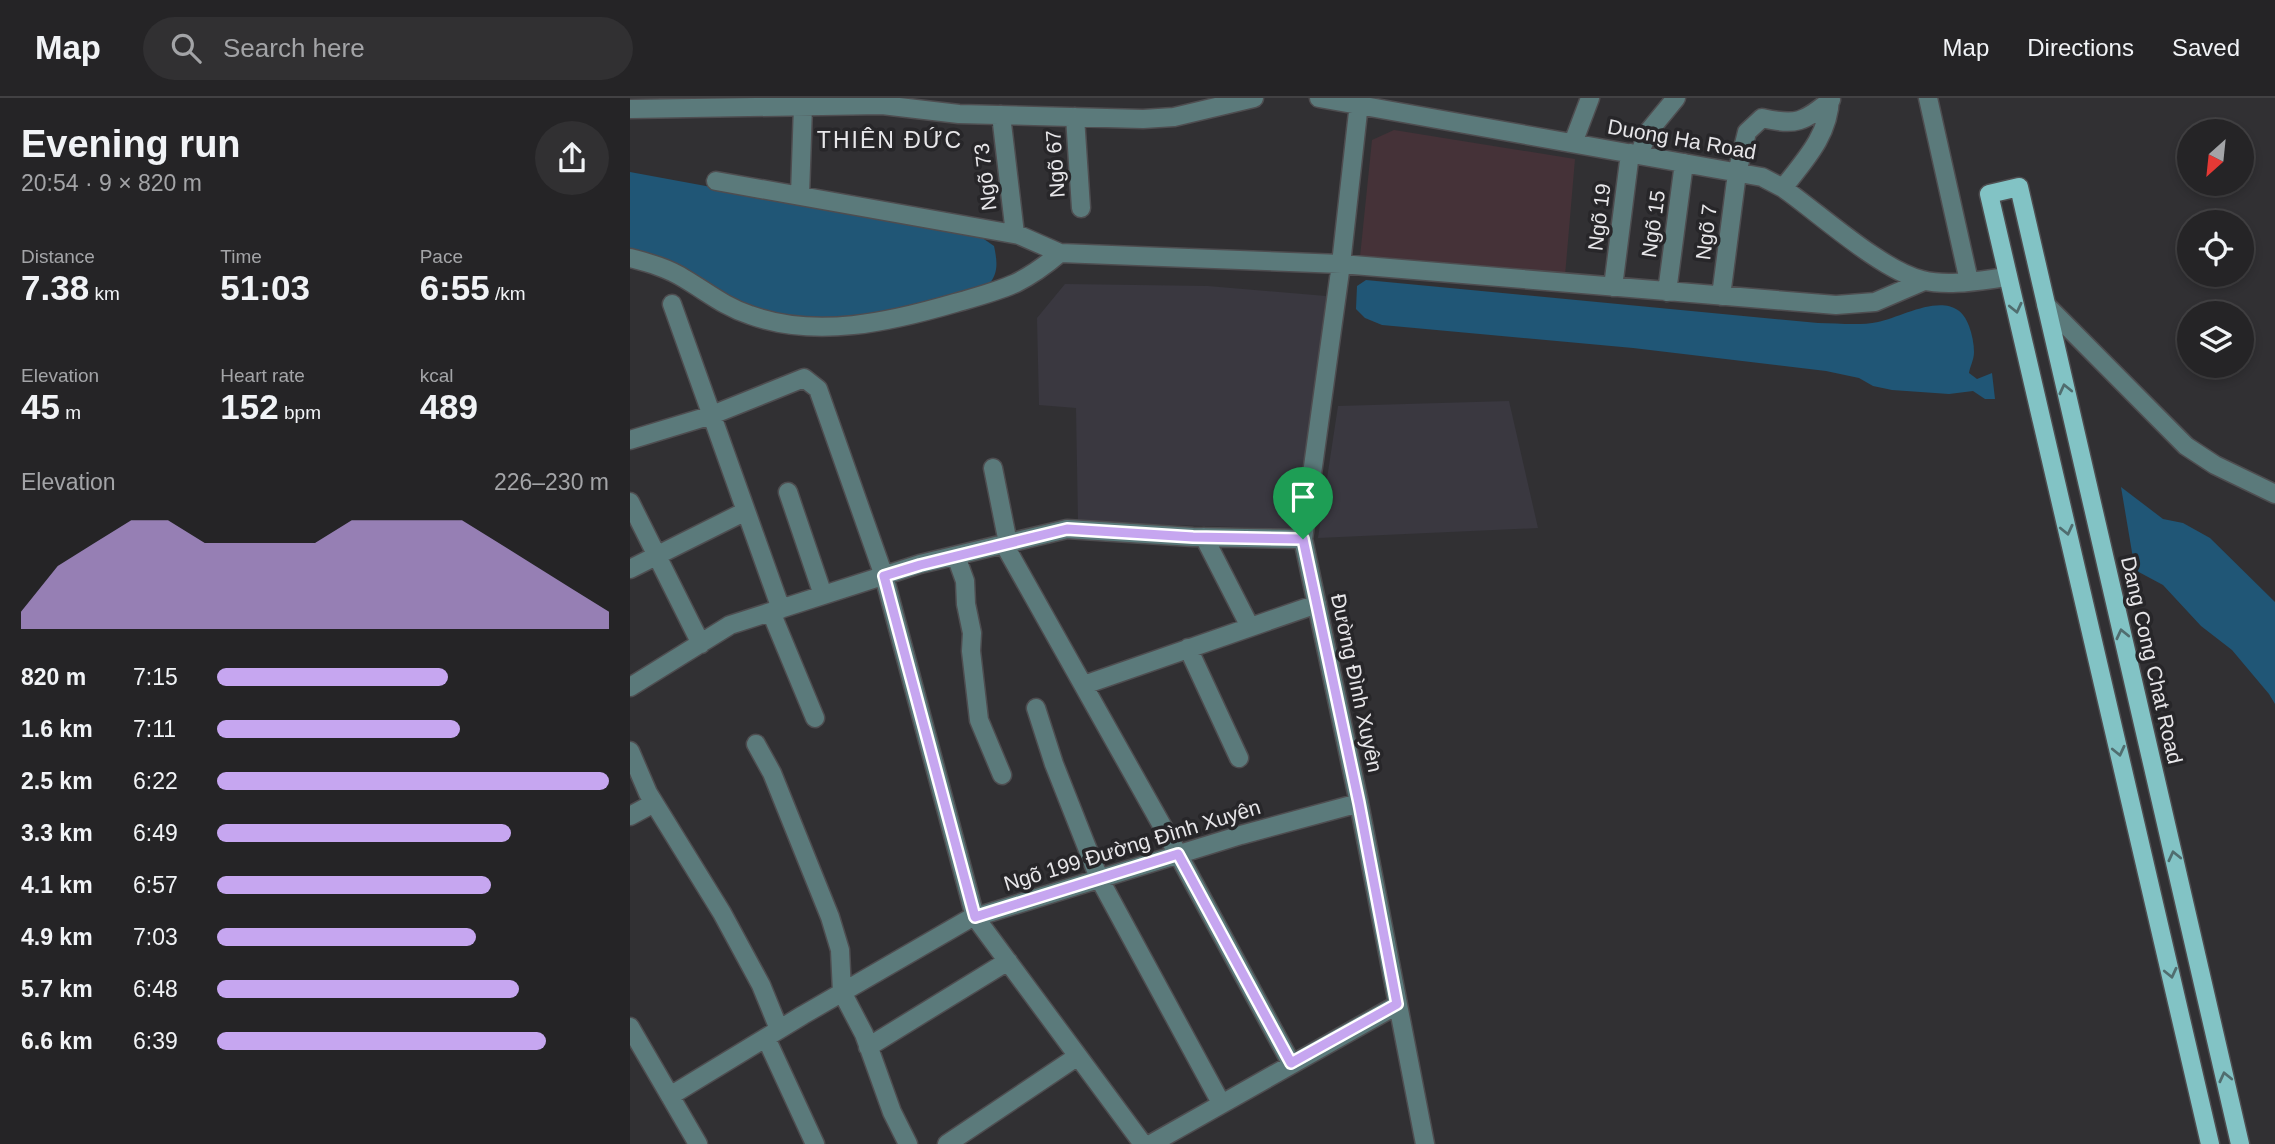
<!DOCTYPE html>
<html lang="en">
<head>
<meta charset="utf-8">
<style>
	body { margin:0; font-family:Helvetica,sans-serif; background:#313032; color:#f1f3f6; height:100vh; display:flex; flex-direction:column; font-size:26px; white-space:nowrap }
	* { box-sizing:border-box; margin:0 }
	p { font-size:23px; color:#a3a4a7 }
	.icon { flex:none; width:38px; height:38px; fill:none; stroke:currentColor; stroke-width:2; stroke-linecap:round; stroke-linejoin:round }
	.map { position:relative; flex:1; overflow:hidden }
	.sheet { display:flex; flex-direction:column; background:#252426; width:630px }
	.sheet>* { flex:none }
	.needle { width:46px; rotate:207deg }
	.fabs { position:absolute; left:1547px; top:21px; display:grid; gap:14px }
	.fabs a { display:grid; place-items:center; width:77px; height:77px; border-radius:50%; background:#252426; box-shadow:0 4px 10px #0003,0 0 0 2px #424143; font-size:35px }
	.pin { position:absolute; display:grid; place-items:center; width:60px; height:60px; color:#fff; margin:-72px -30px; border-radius:50% 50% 50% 0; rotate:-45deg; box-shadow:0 0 7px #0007 }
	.pin .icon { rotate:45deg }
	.round { display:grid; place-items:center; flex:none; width:74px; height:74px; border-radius:37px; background:#313032 }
	.head { display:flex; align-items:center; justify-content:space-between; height:119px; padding:0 21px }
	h1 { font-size:38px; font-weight:800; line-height:52px }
	.figures { display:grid; grid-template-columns:repeat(3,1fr); gap:10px; height:119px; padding:7px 21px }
	.figures div { display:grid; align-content:center }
	.figures b { font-size:35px; font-weight:800 }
	.figures small { font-size:19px; font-weight:400 }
	.figures p { font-size:19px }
	.chart { height:196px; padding:14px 21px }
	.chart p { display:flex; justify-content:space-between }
	.chart svg { width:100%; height:126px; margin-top:7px; fill:#c6a6f0; opacity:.7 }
	ul { padding:0 21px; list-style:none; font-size:23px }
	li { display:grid; grid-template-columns:112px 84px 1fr; align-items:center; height:52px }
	li i { height:18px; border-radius:9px; background:#c6a6f0 }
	header { display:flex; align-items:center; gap:42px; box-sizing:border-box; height:98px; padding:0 35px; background:#252426; border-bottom:2px solid #424143 }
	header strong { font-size:33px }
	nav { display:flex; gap:38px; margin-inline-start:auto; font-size:24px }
	.search { width:490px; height:63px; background:#313032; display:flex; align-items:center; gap:18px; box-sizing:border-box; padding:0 24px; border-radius:38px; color:#a3a4a7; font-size:26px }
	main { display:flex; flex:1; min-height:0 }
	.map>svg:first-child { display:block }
</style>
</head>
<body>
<header>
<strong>Map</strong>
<div class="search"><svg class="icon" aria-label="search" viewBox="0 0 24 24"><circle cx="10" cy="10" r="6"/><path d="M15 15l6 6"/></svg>Search here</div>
<nav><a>Map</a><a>Directions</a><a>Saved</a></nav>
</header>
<main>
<section class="sheet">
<div class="head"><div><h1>Evening run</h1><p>20:54 · 9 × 820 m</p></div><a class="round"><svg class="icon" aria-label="share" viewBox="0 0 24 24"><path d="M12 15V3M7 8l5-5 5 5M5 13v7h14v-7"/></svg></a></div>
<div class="figures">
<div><p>Distance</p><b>7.38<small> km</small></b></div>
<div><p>Time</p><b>51:03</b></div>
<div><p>Pace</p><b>6:55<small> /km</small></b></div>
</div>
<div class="figures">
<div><p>Elevation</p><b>45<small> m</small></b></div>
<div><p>Heart rate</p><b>152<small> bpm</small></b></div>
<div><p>kcal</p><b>489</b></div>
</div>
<div class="chart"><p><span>Elevation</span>226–230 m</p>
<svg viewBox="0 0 160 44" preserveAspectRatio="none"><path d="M0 44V38L10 22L20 14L30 6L40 6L50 14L60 14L70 14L80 14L90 6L100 6L110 6L120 6L130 14L140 22L150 30L160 38V44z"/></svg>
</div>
<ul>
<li><b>820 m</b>7:15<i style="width:59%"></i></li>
<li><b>1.6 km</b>7:11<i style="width:62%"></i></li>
<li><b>2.5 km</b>6:22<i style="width:100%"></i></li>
<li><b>3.3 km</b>6:49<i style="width:75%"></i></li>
<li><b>4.1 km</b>6:57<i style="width:70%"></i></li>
<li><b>4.9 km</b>7:03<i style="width:66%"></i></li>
<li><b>5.7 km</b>6:48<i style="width:77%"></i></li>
<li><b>6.6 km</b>6:39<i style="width:84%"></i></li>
</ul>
</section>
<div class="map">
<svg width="1645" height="1046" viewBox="0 0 1645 1046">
	<rect width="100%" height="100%" fill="#313033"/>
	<!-- commercial -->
	<path fill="#453238" d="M764,32L945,61L935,178L730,159L742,42Z"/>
	<!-- built -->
	<path fill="#3a3840" d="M435,186L578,188L696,198L685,304L663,431L448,424L446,310L409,307L407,220Z
		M879,303L908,430L688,440L708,308Z"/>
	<!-- water -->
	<path fill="#205676" d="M0,74L351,139L364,148C367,162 369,175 359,186L272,212L211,220L171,221L115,209L39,164L11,154L0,153Z
		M736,182L1188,225C1207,225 1229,228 1248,224C1275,218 1325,187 1339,228C1342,236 1344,246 1344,254C1344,262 1340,268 1339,275L1347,281L1362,275L1365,301H1355L1343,293L1319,296L1262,292L1243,288L1229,280L1196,273L1003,250L752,227L735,220L726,211L727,188Z
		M1491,389L1533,421L1553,425L1580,440L1645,504V606L1639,596L1602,552L1571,528L1533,487L1505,472Z"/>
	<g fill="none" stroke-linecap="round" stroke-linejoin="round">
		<defs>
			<path id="minor" d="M689,0L1132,79L1153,90C1190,116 1251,172 1292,182C1319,189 1352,182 1378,179
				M1298,0L1339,183
				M729,5L711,166L673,441L729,705L795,1046
				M0,11L252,7L329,16L513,21L544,19L624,0
				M371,17L385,136
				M445,19L451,110
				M943,45L960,0
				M1009,57L1018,34L1046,0
				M86,83L389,137L430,155
				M1153,90C1175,62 1199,37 1200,0
				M170,97L173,8
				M0,160C19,165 38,170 55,181C77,194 95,209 120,217C186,241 260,224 325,205C346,199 366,194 386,185C402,177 416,167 430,155L711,166L1206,207L1245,204L1294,183
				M983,189L1000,55
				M1037,194L1054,65
				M1091,198L1107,75L1117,34L1132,20C1167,28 1173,24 1201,2
				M42,206L151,511
				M1416,207L1556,348L1585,367L1645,396
				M0,342L82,317L174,280L188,291L254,478L345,819L513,1046
				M363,370L378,445
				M158,394L193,497
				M0,404L71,546
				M574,439L617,523
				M374,446L548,756L661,965
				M326,458L335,483L336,506L342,535L341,553L349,622L372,677
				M0,471L116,413
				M141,514L185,620
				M558,550L609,660
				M454,587L687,506
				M0,589L100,527L290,466L437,431L563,439L673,441
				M406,610L424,666L469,780L591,1005
				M126,646L142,675L200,819L210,852L212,894L234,936L262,1014L278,1046
				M0,653L18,695L92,815L131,887L149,931
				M0,718L24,705
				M0,929L68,1046
				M136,940L185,1046
				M238,949L378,863
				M40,998L173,917L339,821L611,737L729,705
				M317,1046L448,958
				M521,1046L767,907"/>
			<path id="major" d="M1580,1046L1359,96L1389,89L1610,1046"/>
		</defs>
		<!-- minor casing -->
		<use href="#minor" stroke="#4e4d50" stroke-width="21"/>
		<!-- major casing -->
		<use href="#major" stroke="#4e4d50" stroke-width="21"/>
		<!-- minor -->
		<use href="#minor" stroke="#5b7a7b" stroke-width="18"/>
		<!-- major -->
		<use href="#major" stroke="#82c3c5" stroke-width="18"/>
	</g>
	<!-- one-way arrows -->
	<defs><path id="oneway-chevron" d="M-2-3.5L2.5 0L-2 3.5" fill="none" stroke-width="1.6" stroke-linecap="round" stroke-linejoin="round" transform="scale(1.75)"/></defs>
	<g stroke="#506d6f">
		<use href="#oneway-chevron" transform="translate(1386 210) rotate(77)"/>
		<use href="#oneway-chevron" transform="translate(1435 291) rotate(-103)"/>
		<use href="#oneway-chevron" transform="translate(1437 432) rotate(77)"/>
		<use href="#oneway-chevron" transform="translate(1492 536) rotate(-103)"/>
		<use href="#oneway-chevron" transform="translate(1489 653) rotate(77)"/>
		<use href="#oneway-chevron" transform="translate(1544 758) rotate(-103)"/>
		<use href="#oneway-chevron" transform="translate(1541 875) rotate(77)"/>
		<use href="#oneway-chevron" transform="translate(1595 979) rotate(-103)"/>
	</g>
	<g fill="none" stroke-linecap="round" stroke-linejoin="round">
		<defs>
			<path id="route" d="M437,431L563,439L673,441L729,705L767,906L661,965L548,756L345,819L254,478L290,467Z"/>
		</defs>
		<!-- route casing -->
		<use href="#route" stroke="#fff" stroke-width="14"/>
		<!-- route -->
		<use href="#route" stroke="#c6a6f0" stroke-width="9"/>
	</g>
	<g text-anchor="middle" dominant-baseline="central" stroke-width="7" stroke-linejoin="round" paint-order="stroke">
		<!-- street labels -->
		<g font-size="21" fill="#e7e6e9" stroke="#272629">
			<text transform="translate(1052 41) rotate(10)">Duong Ha Road</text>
			<text transform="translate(425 66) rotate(-94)">Ngõ 67</text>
			<text transform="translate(355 79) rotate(-97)">Ngõ 73</text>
			<text transform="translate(969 119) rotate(-83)">Ngõ 19</text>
			<text transform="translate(1023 126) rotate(-82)">Ngõ 15</text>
			<text transform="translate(1076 134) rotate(-83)">Ngõ 7</text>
			<text transform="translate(1522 562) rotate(77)">Dang Cong Chat Road</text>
			<text transform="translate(727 585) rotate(78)">Đường Đình Xuyên</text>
			<text transform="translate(502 747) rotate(-17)">Ngõ 199 Đường Đình Xuyên</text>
		</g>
		<!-- neighbourhood labels -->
		<g font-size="23" letter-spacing="2" fill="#e7e6e9" stroke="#272629">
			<text x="260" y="42">THIÊN ĐỨC</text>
		</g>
	</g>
</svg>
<div class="fabs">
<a><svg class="needle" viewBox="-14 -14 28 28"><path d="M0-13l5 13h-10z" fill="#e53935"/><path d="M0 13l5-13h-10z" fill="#a3a4a7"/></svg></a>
<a><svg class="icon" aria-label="locate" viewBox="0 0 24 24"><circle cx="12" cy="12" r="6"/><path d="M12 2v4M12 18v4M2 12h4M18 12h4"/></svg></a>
<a><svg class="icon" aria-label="layers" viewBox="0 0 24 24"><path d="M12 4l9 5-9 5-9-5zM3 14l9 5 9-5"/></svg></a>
</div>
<div class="pin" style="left:673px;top:441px;background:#1e9e55"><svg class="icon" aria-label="arrive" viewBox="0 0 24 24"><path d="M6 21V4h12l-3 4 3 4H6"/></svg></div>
</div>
</main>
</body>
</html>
